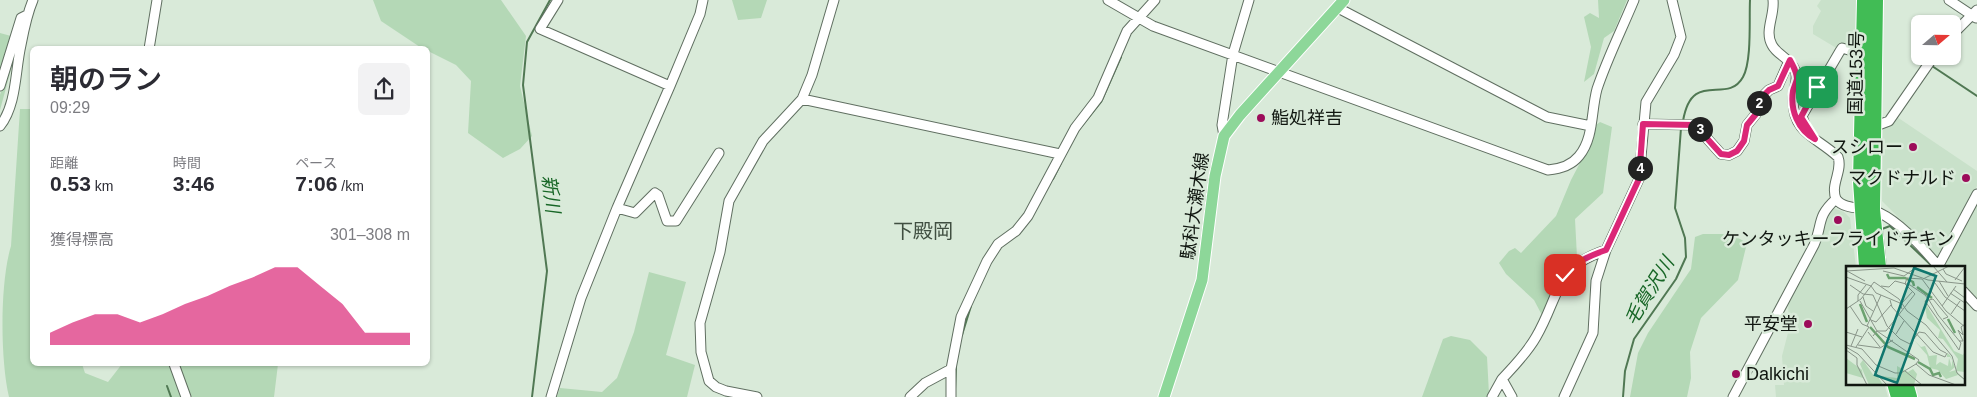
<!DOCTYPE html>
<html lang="ja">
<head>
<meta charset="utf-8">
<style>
	body { margin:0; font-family:Helvetica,"Noto Sans JP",sans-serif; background:#f2f2f3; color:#2b2b33; height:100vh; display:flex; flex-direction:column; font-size:19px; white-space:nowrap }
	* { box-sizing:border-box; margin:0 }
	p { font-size:16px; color:#7c7c81 }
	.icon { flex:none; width:28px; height:28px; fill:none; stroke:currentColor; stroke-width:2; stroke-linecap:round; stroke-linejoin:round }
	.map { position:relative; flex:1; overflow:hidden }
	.details { position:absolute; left:30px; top:46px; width:400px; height:320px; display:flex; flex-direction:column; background:#fff; border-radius:8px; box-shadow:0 1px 4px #0004 }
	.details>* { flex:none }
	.needle { width:32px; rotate:70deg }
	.fabs { position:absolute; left:1911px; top:15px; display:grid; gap:10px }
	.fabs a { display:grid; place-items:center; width:50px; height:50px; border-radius:8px; background:#fff; box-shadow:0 1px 4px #0004; font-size:25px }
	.pin { position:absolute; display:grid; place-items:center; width:42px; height:42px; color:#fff; margin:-21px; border-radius:10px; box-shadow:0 2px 8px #0006 }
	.km { position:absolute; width:25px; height:25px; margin:-12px; border-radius:50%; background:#222; color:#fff; font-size:14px; line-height:25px; text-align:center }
	.round { display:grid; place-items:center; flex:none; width:52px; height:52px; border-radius:8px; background:#f2f2f3 }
	.overview { display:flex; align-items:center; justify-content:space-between; height:85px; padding:0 20px }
	h1 { font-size:28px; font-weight:600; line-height:38px }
	.metrics { display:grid; grid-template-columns:repeat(3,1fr); gap:8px; height:85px; padding:5px 20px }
	.metrics div { display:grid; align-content:center }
	.metrics b { font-size:21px; font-weight:600 }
	.metrics small { font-size:14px; font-weight:400 }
	.metrics p { font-size:14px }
	.chart { height:140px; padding:10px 20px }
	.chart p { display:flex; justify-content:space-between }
	.chart svg { width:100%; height:90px; margin-top:5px; fill:#db2777; opacity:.7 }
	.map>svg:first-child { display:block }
</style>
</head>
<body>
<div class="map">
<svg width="1977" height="397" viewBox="0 0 1977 397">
	<rect width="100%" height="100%" fill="#d9ead9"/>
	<!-- built -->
	<path fill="#c9e1ca" d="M1821,0H1857L1856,50L1838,49L1813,34V26L1821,11L1817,6Z
		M1897,117L1977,171V186L1938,257L1882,201L1883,127L1891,126L1894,123L1891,119Z
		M1977,198V298L1963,283V267H1948L1944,263Z
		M1833,208L1844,212L1850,218L1856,267H1847V383H1884L1888,397H1776L1775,385H1784L1782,356L1789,329L1788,299L1821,238L1829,209Z"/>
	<!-- green -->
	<path fill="#b4d8b6" d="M373,0H501L526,36L520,86L532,136L520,149L503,158L468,133L471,81L456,65L428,51V49H423L381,21Z
		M732,0H767L761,18L738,20Z
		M1598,0H1627L1614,31L1604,38L1594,74L1584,82L1591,47L1584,17L1590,13L1599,18Z
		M0,33L11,36L0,73Z
		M12,54L15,55L0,110V95Z
		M20,109H32V364H82L85,373L108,382L122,364H278L274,397H9C0,358 0,282 11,246Z
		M1600,122L1612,127L1603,193L1575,219L1577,257L1545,321L1534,300L1506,274L1499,263L1509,251L1515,248L1521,253L1556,216L1571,180L1592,140L1596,125Z
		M1703,234H1731L1747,243L1738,280L1701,318L1690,352L1691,378L1687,397H1630L1638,353L1648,333L1691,269L1695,237Z
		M649,272L686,282L666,355L695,365L687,397H557L560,388L602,392L617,378L634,332Z
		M1451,336L1470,340L1487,357L1489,394L1487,397H1422L1443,339Z"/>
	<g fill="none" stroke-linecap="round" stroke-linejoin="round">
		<!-- stream -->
		<path stroke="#507853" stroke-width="2" d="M1932,66L1977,96
			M1683,121C1692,68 1727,106 1743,77C1752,61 1749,19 1750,0
			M1077,132L1101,102L1121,57
			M1053,179L1061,163
			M1886,267L1882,229L1890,226L1933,267
			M962,335L971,306
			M167,386L171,397
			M955,389L956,367
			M532,397L547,271L523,85L527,42L550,0
			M1623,397L1625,371L1634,339L1676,279L1686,257L1685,238L1675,208L1681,128"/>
		<defs>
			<path id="minor" d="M558,0L540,29L670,86
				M1108,0L1153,26L1548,170C1560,169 1571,166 1579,156C1594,138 1591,111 1597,89C1607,59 1622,29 1634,0
				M1773,0C1775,15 1764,31 1772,45C1777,55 1790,58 1795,70C1799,79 1793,90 1793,100C1793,134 1817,137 1838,157C1843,171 1830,184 1836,199C1844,210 1863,207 1875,211C1898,219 1924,249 1939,267
				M1949,0L1976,18
				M1338,8L1547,117L1591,126
				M1952,35L1977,10
				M149,49L157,0
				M0,86L21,18L27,15
				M802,99L1060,154
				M1643,124L1695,125L1721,154L1729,155L1737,151L1744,141L1747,125L1756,114L1761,98L1769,90L1778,86L1789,61
				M1805,125L1802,116L1840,51L1842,48L1862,54
				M0,126C17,104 15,71 21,45C24,29 27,14 33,0
				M1873,127L1889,121L1934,56
				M1224,136L1222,125L1233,54L1249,0
				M617,208L635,213L655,193L658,195L667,221H676L719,153
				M1938,267L1977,194
				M1963,291L1977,306
				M174,364L186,397
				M1502,379C1514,366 1527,353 1536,337C1560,296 1554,267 1606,250
				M551,397L581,298L617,208L670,86L700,14L703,0
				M757,397L726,391L716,387L709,381L701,352L700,323L720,252L729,201L763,141L802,99L812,75L834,0
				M910,397L925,383L951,369
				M951,397V369L961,317L987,261L998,244L1016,231L1028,216L1075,128L1098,98L1127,31L1155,0
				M1492,397L1502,379L1512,397
				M1564,397L1593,333L1596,281L1606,250L1639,179L1646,102L1674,55L1681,37L1672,0
				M1733,397L1814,245C1823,224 1816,217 1836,199"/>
			<path id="major" d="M1164,397L1202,280L1215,176L1224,136L1240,115L1344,0"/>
			<path id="highway" d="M1864,0L1860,181L1866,267
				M1876,0L1873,210L1879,267
				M1894,383L1898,397
				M1906,383L1910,397"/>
		</defs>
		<!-- minor casing -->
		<use href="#minor" stroke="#606f61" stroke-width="11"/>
		<!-- major casing -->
		<use href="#major" stroke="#fff" stroke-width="13"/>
		<!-- highway casing -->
		<use href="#highway" stroke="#fff" stroke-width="16"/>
		<!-- minor -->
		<use href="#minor" stroke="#fff" stroke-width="9"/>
		<!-- major -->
		<use href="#major" stroke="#8dd799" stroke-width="11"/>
		<!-- highway -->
		<use href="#highway" stroke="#41bc55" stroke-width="14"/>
	</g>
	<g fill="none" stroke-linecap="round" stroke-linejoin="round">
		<defs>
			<path id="route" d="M1565,275C1577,261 1589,256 1606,250L1639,179L1643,124L1695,125L1721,154L1729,155L1737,151L1744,141L1747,125L1756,114L1761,98L1769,90L1778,86L1790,60C1793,66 1797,72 1797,79C1796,83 1794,87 1793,91C1790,110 1798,130 1815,139L1801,117L1817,87"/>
		</defs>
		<!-- route casing -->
		<use href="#route" stroke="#fff" stroke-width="10"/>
		<!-- route -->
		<use href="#route" stroke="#db2777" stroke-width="6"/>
	</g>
	<!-- markers -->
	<g fill="#9c0c5a" stroke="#d9ead9" stroke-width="2">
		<circle cx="1261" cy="118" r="5"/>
		<circle cx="1913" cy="147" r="5"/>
		<circle cx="1966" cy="178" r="5"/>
		<circle cx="1838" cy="220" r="5"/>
		<circle cx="1808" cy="324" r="5"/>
		<circle cx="1736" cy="374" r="5"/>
	</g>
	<g text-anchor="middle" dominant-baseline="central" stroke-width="5" stroke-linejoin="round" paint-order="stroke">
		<!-- street labels -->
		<g font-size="18" fill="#101610" stroke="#d9ead9">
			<text transform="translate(1856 73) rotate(-89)">国道153号</text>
			<text transform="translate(1195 206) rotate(-82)">駄科大瀬木線</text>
		</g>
		<!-- poi labels -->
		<g font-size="18" fill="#101610" stroke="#d9ead9" text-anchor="end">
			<text x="1271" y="118" text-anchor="start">鮨処祥吉</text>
			<text x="1903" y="147">スシロー</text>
			<text x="1956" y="178">マクドナルド</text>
			<text x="1838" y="239" text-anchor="middle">ケンタッキーフライドチキン</text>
			<text x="1798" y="324">平安堂</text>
			<text x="1746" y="374" text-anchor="start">Dalkichi</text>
		</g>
		<!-- water labels -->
		<g font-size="19" font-style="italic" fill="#176626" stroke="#d9ead9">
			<text transform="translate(551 194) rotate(83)">新川</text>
			<text transform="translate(1649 291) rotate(-58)">毛賀沢川</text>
		</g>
		<!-- quarter labels -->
		<g font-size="20" fill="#404f41" stroke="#d9ead9">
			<text x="923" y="231">下殿岡</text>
		</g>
	</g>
	<!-- overview -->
	<g transform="translate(1846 266)">
		<rect width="119" height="119" fill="#d9ead9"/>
		<path d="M78,35L108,85L117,89L119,85V106L110,105L119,114L112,109L100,113L92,104L84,102L81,89L68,74L75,81L79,80L83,90L91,89L90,99L94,96L102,100L103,92L106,101V94L104,91H101V87L104,89L109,101L103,106L110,104L112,93L97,73L92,72L94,64L81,52ZM0,92L16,104L17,112L0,107ZM17,94L28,110L31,109L37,119H23L14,98ZM51,100L62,106L67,103L71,108L68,119L53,118L35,110L51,112Z" fill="#b4d8b6"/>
		<path fill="none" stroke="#6ca270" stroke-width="2.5" d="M41,8L43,12H59L67,16L68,20M71,21L86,32M14,38L21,56M102,53L109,67M24,61L42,81L69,93M72,96L84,103L87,109L93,107L95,111"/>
		<path fill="none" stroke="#899589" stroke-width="1" d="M87,0L101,16M0,1L26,0M97,3L100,8L116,15M0,5L48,2L82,14L119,18M1,5L19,15M37,5L58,10L72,0M0,11L25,20L28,16L53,33L61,45L80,59L106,90L111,107L119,114M77,13L103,0M109,14L119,1M93,15L102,30M89,17L99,31L119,45M59,18L61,12L76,13L100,45L119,61M4,19L17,28L27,29M35,20L43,21L49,15L64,19L79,29L83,34L92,49L115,77L113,84L79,35L87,33L102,51L97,53M107,23L119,32M30,27L54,37L56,43M104,27L119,37M27,29L41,60L54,73L64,78L73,66M17,31L20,40L27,45M44,34L46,41L87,86L99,91L101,87M12,35V29L20,19M14,35L31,65L27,70M56,37L67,25M4,40L16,58L23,61L10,81M96,40L110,20M0,43L15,33L25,20L30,27M105,48L114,35M25,54L30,56L45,39M21,60L35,29M31,65H40L69,28L59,18M0,66L16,71M22,66L34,81M73,66L79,67L94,84L100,87M50,68L58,55M113,75H117L112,64L117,69L115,61L119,58M0,79L16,83L30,99L49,107H55L70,98L73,94L31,65M12,79L34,82L47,74M5,80L12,63M0,81L12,88L41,119M0,84L11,92V99L21,119M70,98L83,109L110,119M59,105L76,119"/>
		<path fill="#0f766e" fill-opacity="0.15" stroke="#0f766e" stroke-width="2.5" d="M68,2L90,10L51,117L29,109Z"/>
		<rect width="119" height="119" fill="none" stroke="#101610" stroke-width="2.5"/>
	</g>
</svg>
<div class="fabs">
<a><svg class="needle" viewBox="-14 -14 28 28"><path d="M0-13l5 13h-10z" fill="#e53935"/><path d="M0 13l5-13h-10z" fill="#7c7c81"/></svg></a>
</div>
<div class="pin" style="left:1817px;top:87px;background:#1e9e55"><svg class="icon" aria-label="arrive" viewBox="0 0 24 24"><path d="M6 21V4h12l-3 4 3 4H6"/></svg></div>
<div class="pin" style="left:1565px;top:275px;background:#d93025"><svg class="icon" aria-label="check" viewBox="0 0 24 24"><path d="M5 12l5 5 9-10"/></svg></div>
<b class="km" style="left:1759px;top:103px">2</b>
<b class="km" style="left:1700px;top:129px">3</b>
<b class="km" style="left:1640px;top:168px">4</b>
<section class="details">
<div class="overview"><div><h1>朝のラン</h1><p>09:29</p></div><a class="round"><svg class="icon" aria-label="share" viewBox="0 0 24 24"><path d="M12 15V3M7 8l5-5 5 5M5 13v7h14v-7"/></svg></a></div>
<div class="metrics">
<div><p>距離</p><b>0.53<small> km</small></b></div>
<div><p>時間</p><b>3:46</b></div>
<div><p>ペース</p><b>7:06<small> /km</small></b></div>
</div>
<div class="chart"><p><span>獲得標高</span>301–308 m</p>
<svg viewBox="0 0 160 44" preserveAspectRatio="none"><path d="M0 44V38L10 33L20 29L30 29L40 33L50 29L60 24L70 20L80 15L90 11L100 6L110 6L120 15L130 24L140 38L150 38L160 38V44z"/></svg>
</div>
</section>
</div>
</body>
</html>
